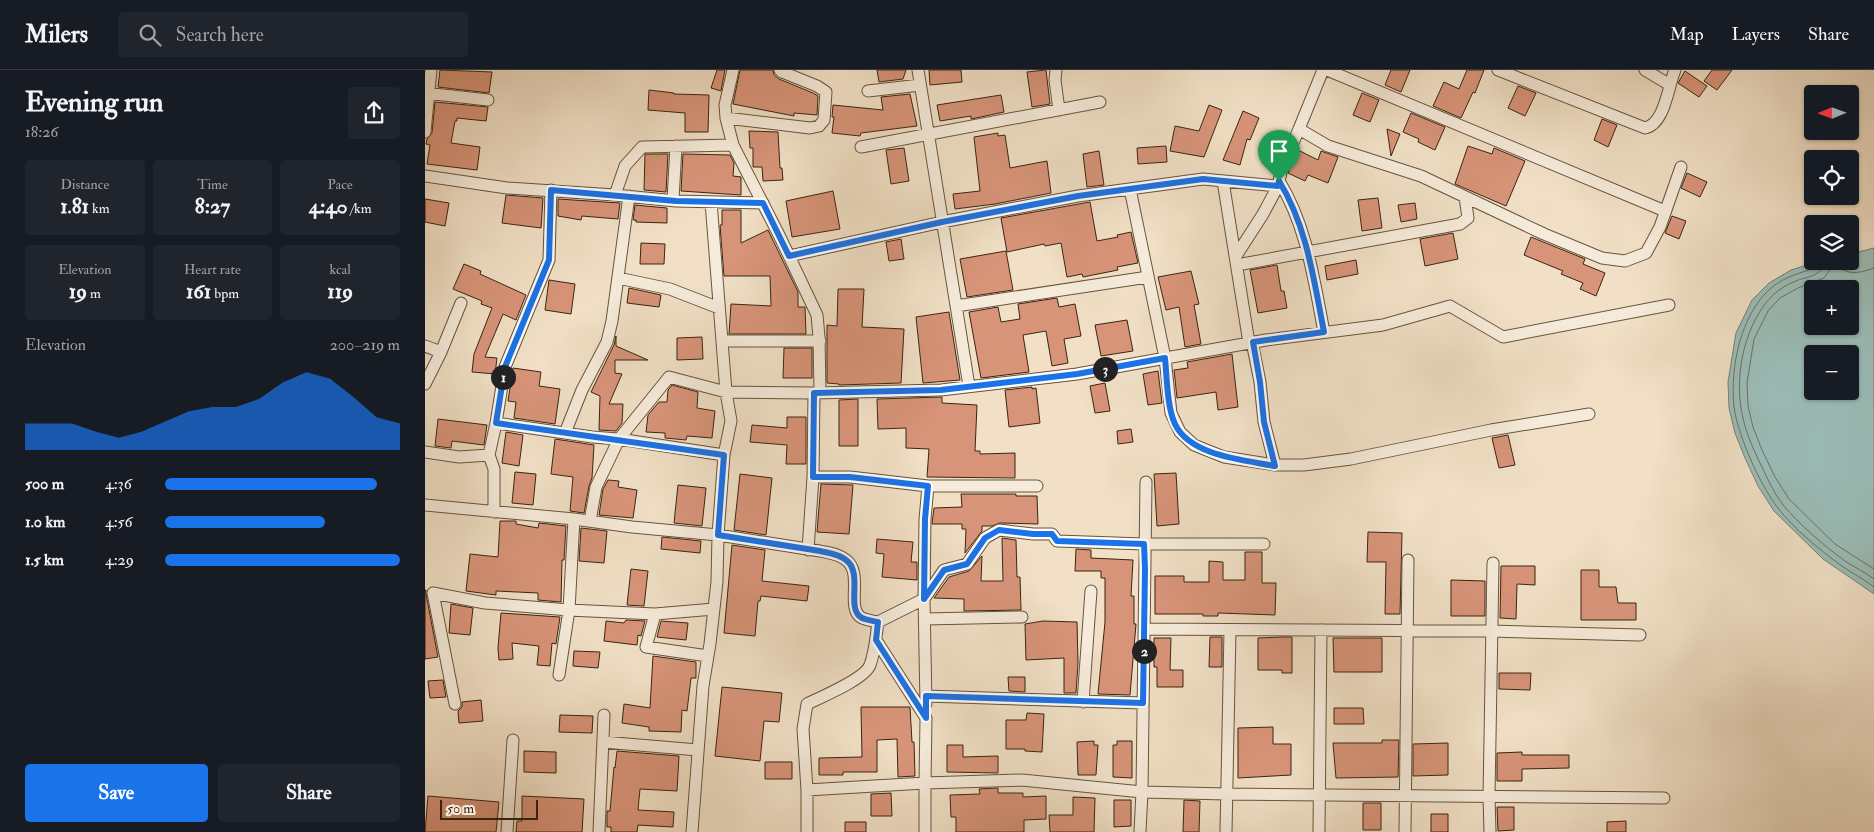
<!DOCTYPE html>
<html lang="en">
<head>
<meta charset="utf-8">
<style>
	body { margin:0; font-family:"IM FELL Double Pica",serif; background:#20242c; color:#f1f3f6; height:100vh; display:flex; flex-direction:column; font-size:19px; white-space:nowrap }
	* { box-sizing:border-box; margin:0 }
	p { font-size:16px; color:#9ea1a6 }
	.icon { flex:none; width:28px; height:28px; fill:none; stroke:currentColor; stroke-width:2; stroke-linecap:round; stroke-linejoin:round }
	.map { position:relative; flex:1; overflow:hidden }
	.drawer { display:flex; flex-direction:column; background:#171b24; width:425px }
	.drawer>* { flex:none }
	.needle { width:32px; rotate:269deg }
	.buttons { position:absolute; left:1379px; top:15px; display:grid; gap:10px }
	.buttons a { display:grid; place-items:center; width:55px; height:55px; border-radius:5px; background:#171b24; box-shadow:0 1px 4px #0004; font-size:25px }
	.scale { position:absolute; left:15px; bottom:12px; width:98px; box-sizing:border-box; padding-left:5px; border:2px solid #392511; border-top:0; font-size:14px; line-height:18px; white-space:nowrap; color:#392511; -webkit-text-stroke:4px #f6ebda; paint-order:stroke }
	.pin { position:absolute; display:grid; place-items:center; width:42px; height:42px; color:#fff; margin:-51px -21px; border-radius:50% 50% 50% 0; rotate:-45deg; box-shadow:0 0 5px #0007 }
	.pin .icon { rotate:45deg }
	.km { position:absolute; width:25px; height:25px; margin:-12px; border-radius:50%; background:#222; color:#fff; font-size:14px; line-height:25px; text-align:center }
	.round { display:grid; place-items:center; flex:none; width:52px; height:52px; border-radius:5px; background:#20242c }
	.overview { display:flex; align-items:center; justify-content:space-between; height:85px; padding:0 25px }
	h1 { font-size:28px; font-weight:800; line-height:38px }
	.figures { display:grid; grid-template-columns:repeat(3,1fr); gap:8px; height:85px; padding:5px 25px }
	.figures div { display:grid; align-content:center; border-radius:5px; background:#20242c; text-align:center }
	.figures b { font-size:21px; font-weight:800 }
	.figures small { font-size:14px; font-weight:400 }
	.figures p { font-size:14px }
	.chart { height:140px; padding:10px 25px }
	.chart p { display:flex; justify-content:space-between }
	.chart svg { width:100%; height:90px; margin-top:5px; fill:#1a73e8; opacity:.7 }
	.primary-button { display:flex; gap:10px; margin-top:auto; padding:10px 25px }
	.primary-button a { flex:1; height:58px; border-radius:5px; background:#1a73e8; color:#fff; font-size:20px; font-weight:800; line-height:58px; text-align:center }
	.primary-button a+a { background:#20242c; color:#f1f3f6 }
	ul { padding:0 25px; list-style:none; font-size:16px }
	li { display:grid; grid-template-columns:80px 60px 1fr; align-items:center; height:38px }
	li i { height:12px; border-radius:6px; background:#1a73e8 }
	header { display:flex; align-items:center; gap:30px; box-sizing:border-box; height:70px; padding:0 25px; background:#171b24; border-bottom:1px solid #363941 }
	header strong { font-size:24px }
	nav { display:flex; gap:28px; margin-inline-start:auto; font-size:18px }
	.search { width:350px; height:45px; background:#20242c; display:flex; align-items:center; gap:12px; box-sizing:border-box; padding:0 18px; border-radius:5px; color:#9ea1a6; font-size:19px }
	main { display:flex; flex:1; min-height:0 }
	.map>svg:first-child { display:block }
</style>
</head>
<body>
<header>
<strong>Milers</strong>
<div class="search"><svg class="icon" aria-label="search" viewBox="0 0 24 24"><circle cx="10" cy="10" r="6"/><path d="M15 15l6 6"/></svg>Search here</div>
<nav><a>Map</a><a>Layers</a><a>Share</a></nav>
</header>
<main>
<section class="drawer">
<div class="overview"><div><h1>Evening run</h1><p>18:26</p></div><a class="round"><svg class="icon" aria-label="share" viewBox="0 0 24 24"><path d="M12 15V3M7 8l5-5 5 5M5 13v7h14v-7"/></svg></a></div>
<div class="figures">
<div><p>Distance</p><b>1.81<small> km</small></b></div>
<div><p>Time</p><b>8:27</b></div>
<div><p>Pace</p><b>4:40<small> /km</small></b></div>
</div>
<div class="figures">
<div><p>Elevation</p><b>19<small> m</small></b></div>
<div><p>Heart rate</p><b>161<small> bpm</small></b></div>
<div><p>kcal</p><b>119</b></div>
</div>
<div class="chart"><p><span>Elevation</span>200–219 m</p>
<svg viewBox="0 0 160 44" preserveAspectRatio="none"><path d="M0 44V31L10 31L20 31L30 35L40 38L50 35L60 30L70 25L80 23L90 23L100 19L110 11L120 6L130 9L140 18L150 28L160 31V44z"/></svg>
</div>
<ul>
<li><b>500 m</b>4:36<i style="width:90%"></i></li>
<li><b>1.0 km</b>4:56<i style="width:68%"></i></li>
<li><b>1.5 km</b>4:29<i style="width:100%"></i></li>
</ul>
<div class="primary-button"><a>Save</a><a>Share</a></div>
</section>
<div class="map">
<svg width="1449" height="762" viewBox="0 0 1449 762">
	<rect width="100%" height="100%" fill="#f1e0c6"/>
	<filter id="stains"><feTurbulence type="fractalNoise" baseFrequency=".004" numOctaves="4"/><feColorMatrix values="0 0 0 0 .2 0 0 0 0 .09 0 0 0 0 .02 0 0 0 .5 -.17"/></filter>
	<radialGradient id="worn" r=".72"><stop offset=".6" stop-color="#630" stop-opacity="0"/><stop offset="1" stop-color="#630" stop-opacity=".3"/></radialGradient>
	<!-- water -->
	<path fill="#9bbdb8" stroke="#748075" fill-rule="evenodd" d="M1449,178V524L1398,489L1349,441L1333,416L1320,388L1310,363L1304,338L1303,312L1311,263L1327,230L1344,213L1366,200L1395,191H1425V184ZM1388,219H1425V256H1388ZM1388,284H1425V321H1388Z"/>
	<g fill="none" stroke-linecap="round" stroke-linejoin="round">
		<!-- shore -->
		<path stroke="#6a7164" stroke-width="1" d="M1393,191L1390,198C1375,203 1359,207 1346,218C1315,245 1305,298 1309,337C1313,366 1335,415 1353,438C1368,458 1397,482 1417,496C1428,504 1439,509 1449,517
			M1399,191C1398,207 1382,206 1371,211C1363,214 1354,219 1348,225C1321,252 1310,300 1316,338C1319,358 1327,377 1336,395C1342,408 1349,423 1358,435C1375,455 1398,475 1420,491C1429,497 1440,502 1449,509
			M1449,198C1428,205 1426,204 1408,195L1399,208L1373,218L1355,228L1343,241L1329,269L1322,313L1323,336L1328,357L1337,380L1350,407L1364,429L1410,474L1449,499"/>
	</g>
	<!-- building -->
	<path fill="#d89479" stroke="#392511" d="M15,0L67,2L64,23L13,17Z
		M292,0H300L296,21L286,18Z
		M315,0H348L349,5L354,9L388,23L393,26L392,45L369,43V46L308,34Z
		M452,0H481L478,9L454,12Z
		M504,0H536L537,12L505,15Z
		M621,0L625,34L607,37L602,2Z
		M966,0H985L976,22L960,15Z
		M1042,0H1059L1050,23L1048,22L1036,48L1008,36L1019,12L1034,19Z
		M1287,0H1307L1292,20L1279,11Z
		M1260,1L1282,16L1274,27L1253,13Z
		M1093,16L1111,23L1100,46L1083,38Z
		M224,20L249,23V24L284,25L283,62H260V43L223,40Z
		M937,23L954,30L945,52L928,45Z
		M485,24L492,56L436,63L435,66L407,63L409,47H407L408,35L458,40L456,27Z
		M576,25L579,42L546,49V46L515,51L512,35Z
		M10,32L63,37L61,51L32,48V51H30L26,73L55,77L52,100L2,94L5,75L1,74L2,69L7,63Z
		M784,35L797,40L779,87L745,81L750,56L774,61Z
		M818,41L834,48L825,70L822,69L815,95L798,90Z
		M986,43L1020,57L1010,80L993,72L994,69L978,62Z
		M1177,49L1192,55L1183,77L1169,70Z
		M962,59L975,64L966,86Z
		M324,61L353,62L355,98H357L358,110L338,111L337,97H328V78H325Z
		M573,63V66L580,65L585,98L622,91L626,123L570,134L530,139L528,124L555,121L549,67Z
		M741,76L742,92L713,94L712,78Z
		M1043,76L1067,84L1069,78L1100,91L1081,136L1030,114Z
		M479,78L484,111L466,114L461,80Z
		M873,80L893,90L896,81L913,87L903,113L883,105L880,111L863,103Z
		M674,81L679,115L662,117L658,84Z
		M220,84H243L241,122L219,120Z
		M258,84L305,85L309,93L308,106L316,107V125L256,121Z
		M1262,103L1282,112L1275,127L1256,118Z
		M408,121L415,159L367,167L361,131Z
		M81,125L118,128L116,158L77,153Z
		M953,128L957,158L937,161L933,130Z
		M0,129L24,133L20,156L0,152Z
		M133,129L195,133L193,149L157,146L156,150L133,146Z
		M665,132L672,171L693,167L692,165L706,162L713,193L692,197L693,200L658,207L657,204L642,207L636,173L620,176L619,174L582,182L576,148Z
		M990,133L992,149L976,152L973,135Z
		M210,135L242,138V153L211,152V150H208Z
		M297,140H316V173L343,160L373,222V237H380L381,264H304L306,234L346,236L345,206H299L295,155H297Z
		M1247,146L1261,151L1254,169L1240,163Z
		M1028,163L1033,189L1000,196L995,169Z
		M1106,167L1160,189L1158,194L1180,203L1171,226L1155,219L1158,213L1136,204L1138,201L1099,185Z
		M476,169L479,189L464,191L461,172Z
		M216,173L240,174L239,194H215Z
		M581,181L588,220L542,227L535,189Z
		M931,190L933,204L902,210L900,196Z
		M39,194L56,201L55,204L101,225L91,250L78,244L60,287L72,288L70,304L47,302L49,284L67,238L56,234L57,231L28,219Z
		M852,195L856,221H859L862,238L833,243L825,200Z
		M766,201L774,234L769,235L776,274L760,277L754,237L741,240L733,207Z
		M124,210L150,214L146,244L120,240Z
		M204,218L236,225L234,237L202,233Z
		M413,219H439L437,257L479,259L476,313L414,315V314L402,313V255L412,256Z
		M632,228L634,237L650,234L656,266L639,269L643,293L627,296L621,261L598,265L604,302L556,308L544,242L573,237L576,252L595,249L593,234Z
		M524,242L535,310L498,313L491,247Z
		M702,250L708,281L676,286L670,255Z
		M191,266V276L223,290H190V303L197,304L184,334H198L197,353L191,361L174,360L175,326L166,322L189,275Z
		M277,267L278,289L252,290V268Z
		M359,278H387V308H358Z
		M807,284L813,337L793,340L791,322L752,328L749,300L763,298L762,292Z
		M88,298L116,302L114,316L135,319L130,354L89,348L91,332L83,331Z
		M733,301L737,333L723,335L718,304Z
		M680,313L685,341L670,343L665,316Z
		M247,315L273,322L272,338L290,341L287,368L262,366L261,370L240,368V363L221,362L223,345L234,332H242L243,320Z
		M607,317V319L611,318L615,353L584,357L580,320Z
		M517,327V333L552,335L550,381H555V384L590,383V408L502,407L504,379L481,378V358L453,359L452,329Z
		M433,329V376H414V330Z
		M362,347H381V394H361L362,375L325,372L327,355L362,358Z
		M13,349L62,355L59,375L27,371L26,378L10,376Z
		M706,359L708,372L693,374L692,361Z
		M81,362L98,365L94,396L77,393Z
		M1083,365L1090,395L1074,398L1067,368Z
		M130,369L169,375L167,408L164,416L159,443L145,441L148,407L126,404Z
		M90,402L111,404L108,435L87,433Z
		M751,403L754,454L732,456L729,404Z
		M315,404L347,408L341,465L309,460Z
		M183,410L194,411L193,417L212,420L208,448L174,445L178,419Z
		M396,414L428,415L424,464L392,462Z
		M253,415L281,418L277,456L249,453Z
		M536,424H591V426H612L613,454L575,453L567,456H557V461L540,483L541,459H537V454H507L509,438L537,437Z
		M75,451H91V454L113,458L114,453L141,456L139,490H137L136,532L113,530V523L71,521V525L41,521L45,484L73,487Z
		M156,458L182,461L179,493L154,491Z
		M943,462L977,463L975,544H960L961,492H942Z
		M237,467L276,471L275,483L236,479Z
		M577,468L591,470L592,507H595L596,540L539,541V529L509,528L524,507L544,501L557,486L556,511H578Z
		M452,469L488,472L486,492H492V510L457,507L459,484L451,483Z
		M307,475L340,480L337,511L384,516L382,531L336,526L335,531H333L330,566L299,563Z
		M651,479L666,480V488L708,490L706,526H709V554H711L705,625L673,624L680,552V508H676V501H650Z
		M820,482H837V513H851L850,545L793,543V546H778V544H730V506H759V512H784V491L798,492V510H820Z
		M1076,496H1110V515L1092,514L1091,549L1075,548Z
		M206,499L223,501L219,536L202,535Z
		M1156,500H1174V517H1191L1193,533H1211V550H1156Z
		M1026,510L1060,511V546H1026Z
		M0,520H1V524L13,587L0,589Z
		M26,534L48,538L45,565L24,563Z
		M76,543L135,547L131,574L127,573L125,596L112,595L114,576L87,573L88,589L74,590L73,578Z
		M201,550L220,551L216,566L213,565L212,575L179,571L181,551L199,553Z
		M236,551L263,553L261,570L232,567Z
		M618,551L652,552L653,593L651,623H639V588L601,590L600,554Z
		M785,567H797V597H784Z
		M857,567H867V603H857V600H833V568Z
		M729,568H746L745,600H758V617H732V597H729Z
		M908,568H957V602H909Z
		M149,581L175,582L173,598L148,596Z
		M228,586L271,592V608H266L262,641L257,640L256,662L224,661V657L197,653L199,634L225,638Z
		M1074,603H1106L1105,620L1074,619Z
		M583,607H600V622L584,621Z
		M18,610L21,627L5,628L3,611Z
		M297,617L357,623L354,652L339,651L335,691L290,686Z
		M56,630L58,651L34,653L33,641L37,637V632Z
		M436,637H485L487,672H489L490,706L473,707L472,669L452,670V702H418V705H394V688L437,687Z
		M909,638H938L939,654H909Z
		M602,643L619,644L617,682L600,681V679H581V650H601Z
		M135,645L168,646L167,663L134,662Z
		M848,657V674H866V705L813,708V658Z
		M957,670H974L973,707L911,708L908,673H957Z
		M669,671V675H673L671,705H653L652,672Z
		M692,671H707V708L688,707V675H692Z
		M1023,673V705L988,706V674Z
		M522,675H538V687L573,686V703L522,702Z
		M99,681L131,682V703L99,702Z
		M192,681L254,686L252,721L215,719L213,740L249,742L248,757L213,755L212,762H186V757H182V741H185L189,697L190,698Z
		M1097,682V685H1144V698L1097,699V711H1072V683Z
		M340,692H367V709H340Z
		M573,718V723H598V727L621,726V749L599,750V762H531V747H526L525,725L555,724L554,719Z
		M466,723L467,746H446V724Z
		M3,726L74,732L71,762H0Z
		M97,726L159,729L157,762H91L92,751H97Z
		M648,727L670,728L669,762H625L624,745H648Z
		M689,730H706V756L689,757Z
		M759,730L775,731L774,762H758Z
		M938,733H956V760H938Z
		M1072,737H1089V760L1073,761Z
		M1006,744H1023V762H1006Z
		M1201,751V762H1182V752Z
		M420,752H441V762H420Z"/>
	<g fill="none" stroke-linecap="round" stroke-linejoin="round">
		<defs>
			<path id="minor" d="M308,0L300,35L301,48L308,75L355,167L392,245L394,267L395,323
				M493,0L544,316
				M631,0L630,10L634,40
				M902,0L1240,141
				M1073,0L1220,58C1240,54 1243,16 1250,0
				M1220,0L1245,15
				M443,21L495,15
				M0,23L63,30
				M301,48L385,58L394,56L399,50L401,22L392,16L357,2L355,0
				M874,59L898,0
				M0,62L6,0
				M436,77L675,32
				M0,106L82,118L190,125L251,131L338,133
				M798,111L824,273
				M854,111C882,156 889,211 899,262
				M705,119L740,288L746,343L755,362L769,375L799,387L850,395H879L926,389L1066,360L1164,344
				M190,125L200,96L217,77L308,75
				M248,130L251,76
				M286,132L301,322L389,323L388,407H425L503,416H612
				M364,186L517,152L653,126L778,109L853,116L857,98L874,59L903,76L996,106L1119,164L1177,188L1200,191L1221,183L1235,157L1256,97
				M811,186L838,144L853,116
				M812,195L1035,154L1043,148L1040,127
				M193,208L245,219L294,238
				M531,236L723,207
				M297,271H395
				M827,272L835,312L839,352L850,395
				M0,276L16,282L0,314
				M16,282L36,233
				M389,323L516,320L652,304L841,270L958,255L1025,236L1078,267L1244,235
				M71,353L80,297L124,190L126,120
				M140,363L157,320L182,272L187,251L204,126
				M0,382L34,387L64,385L69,399V442
				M64,385L71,353L167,367L194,369L171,417L165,451
				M721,412L717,722L802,724L1239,728
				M503,416L500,449L499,529L519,500L542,494L560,468L574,460L608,464H627L632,471L719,474H839
				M0,435L149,449
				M383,480L388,407
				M230,544L289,539
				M500,549L597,547
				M453,552L499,529L501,634
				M719,559L1066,561L1215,565
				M134,605L144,540L230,544L221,577L283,586
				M501,626L718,633
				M658,632L666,521
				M30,634L8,523L60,533L144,540L149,449L207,457L293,465L299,385L306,351L301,322L244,307L194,369L299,385
				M178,672L273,680
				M382,720L500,713L501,648L451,570
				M82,762L88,670
				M174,762L179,645
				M267,762L278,616L285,574L292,512L293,465L395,481C404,483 414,484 421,490C439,503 420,539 437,548C442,550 448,551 453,552C451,566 450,582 445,595C440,609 396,627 382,634L378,659L382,720V762
				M500,762V713L597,710L717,722L715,762
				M801,762L805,560
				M894,762L896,560
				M980,762L983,490
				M1065,762L1064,726L1068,493"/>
		</defs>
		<!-- minor casing -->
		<use href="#minor" stroke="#67543e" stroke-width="13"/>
		<!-- minor -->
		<use href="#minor" stroke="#f6ebda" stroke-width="11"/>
	</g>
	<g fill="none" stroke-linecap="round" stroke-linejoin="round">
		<defs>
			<path id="route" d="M778,109L853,116L854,111C882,156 889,211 899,262L828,272L835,312L839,352L850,396C819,390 765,386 750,354C742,337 742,308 740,288L652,304L516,320L389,323L388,407H425L503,416L500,449L499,529L519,500L542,494L560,468L574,460L608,464H627L632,471L719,474L720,499L718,633L501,626V648L451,570L453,552C448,551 442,550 437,548C420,539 439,503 421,490C414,484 404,483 395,481L293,465L299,385L71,353L80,297L124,190L126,120L251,131L338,133L364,186L517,152L653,126Z"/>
		</defs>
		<!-- route casing -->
		<use href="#route" stroke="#fff" stroke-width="10"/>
		<!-- route -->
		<use href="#route" stroke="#1a73e8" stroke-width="6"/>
	</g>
	<rect width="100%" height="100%" filter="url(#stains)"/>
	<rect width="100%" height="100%" fill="url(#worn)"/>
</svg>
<div class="buttons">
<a><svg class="needle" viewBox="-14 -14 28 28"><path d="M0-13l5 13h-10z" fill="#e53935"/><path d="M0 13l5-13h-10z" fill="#9ea1a6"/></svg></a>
<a><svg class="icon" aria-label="locate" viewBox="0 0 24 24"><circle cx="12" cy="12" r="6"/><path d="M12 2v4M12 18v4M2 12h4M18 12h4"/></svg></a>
<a><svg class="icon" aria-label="layers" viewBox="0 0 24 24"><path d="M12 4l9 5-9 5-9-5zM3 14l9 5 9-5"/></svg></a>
<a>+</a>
<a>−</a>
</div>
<div class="scale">50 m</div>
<div class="pin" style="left:854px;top:111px;background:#1e9e55"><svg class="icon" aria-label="arrive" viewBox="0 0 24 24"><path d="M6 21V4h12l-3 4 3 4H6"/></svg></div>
<b class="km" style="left:78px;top:307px">1</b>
<b class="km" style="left:719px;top:581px">2</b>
<b class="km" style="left:680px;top:299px">3</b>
</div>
</main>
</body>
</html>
